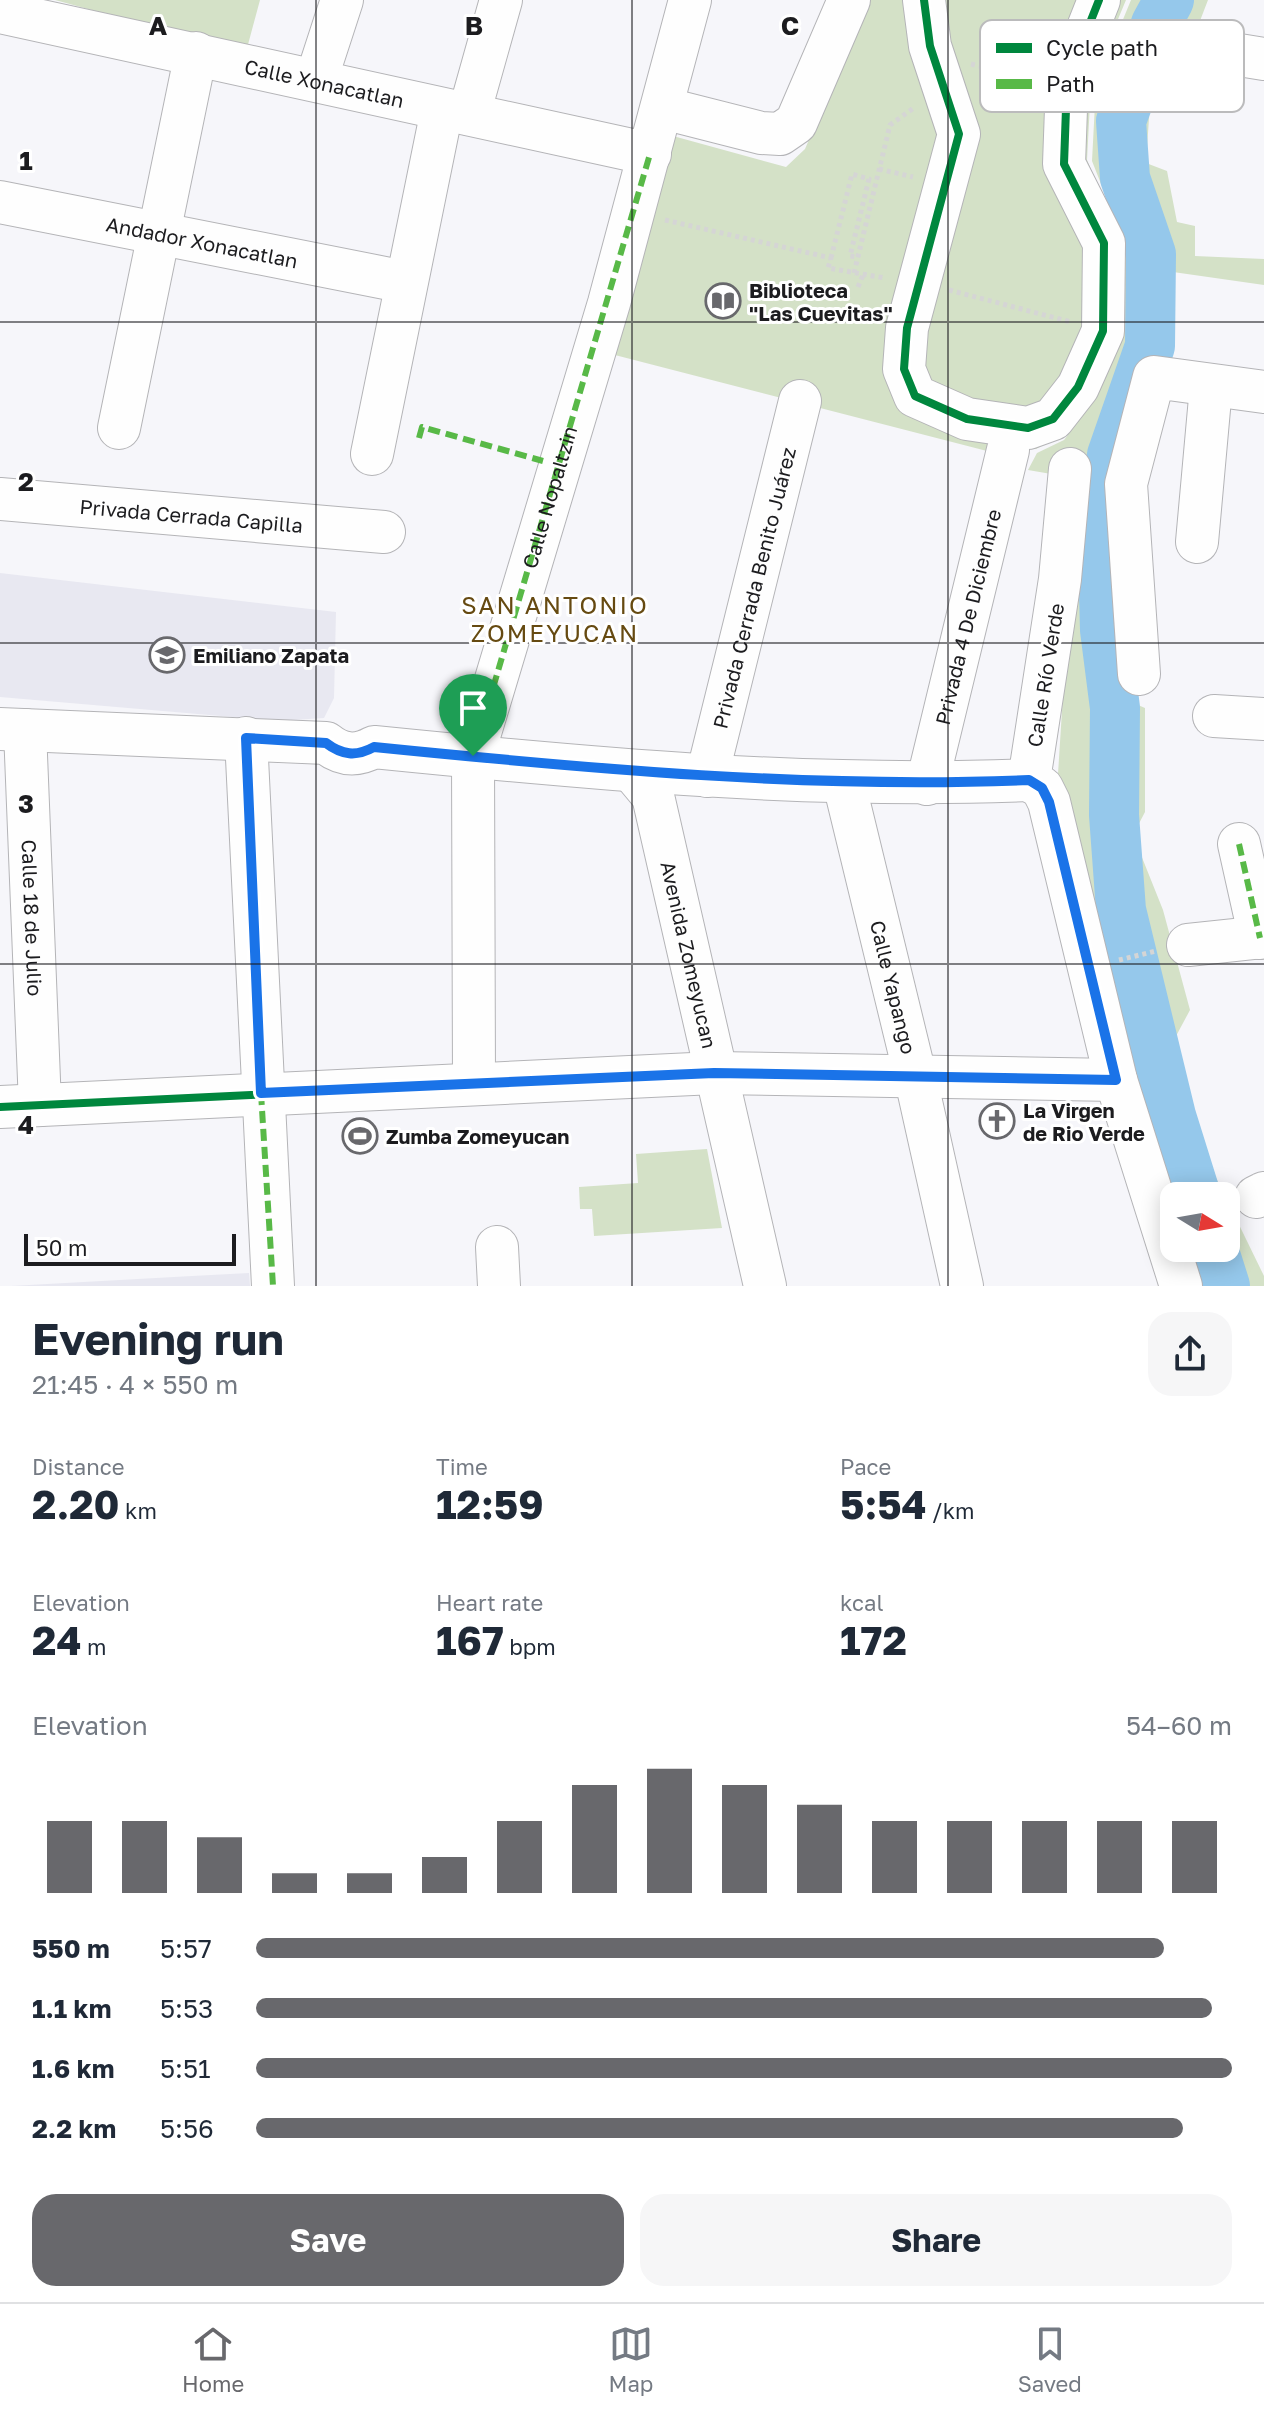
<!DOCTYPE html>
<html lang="en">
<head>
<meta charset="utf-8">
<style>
	body { margin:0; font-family:"Golos Text",sans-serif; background:#f6f6f7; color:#1f2937; height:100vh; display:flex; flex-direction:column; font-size:30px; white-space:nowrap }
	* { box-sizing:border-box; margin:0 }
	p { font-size:26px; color:#747a83 }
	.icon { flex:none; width:44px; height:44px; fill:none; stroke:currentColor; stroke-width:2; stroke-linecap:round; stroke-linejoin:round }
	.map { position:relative; height:1286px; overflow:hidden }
	.sheet { display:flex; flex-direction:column; background:#fff; flex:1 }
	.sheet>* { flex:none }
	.needle { width:52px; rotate:101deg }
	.controls { position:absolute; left:1160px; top:1182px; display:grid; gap:16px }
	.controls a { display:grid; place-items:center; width:80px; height:80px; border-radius:16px; background:#fff; box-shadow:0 4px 20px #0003; font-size:40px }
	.scale { position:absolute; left:24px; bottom:20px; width:212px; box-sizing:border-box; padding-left:8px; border:4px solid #1c1c1f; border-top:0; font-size:22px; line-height:28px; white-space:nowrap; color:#1c1c1f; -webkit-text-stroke:6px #fff; paint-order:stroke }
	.pin { position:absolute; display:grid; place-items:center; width:68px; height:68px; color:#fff; margin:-82px -34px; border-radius:50% 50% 50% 0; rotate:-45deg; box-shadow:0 0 8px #0007 }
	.pin .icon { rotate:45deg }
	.round { display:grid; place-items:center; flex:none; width:84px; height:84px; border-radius:24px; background:#f6f6f7 }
	.headline { display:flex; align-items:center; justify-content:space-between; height:136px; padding:0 32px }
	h1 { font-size:44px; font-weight:700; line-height:60px }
	.figures { display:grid; grid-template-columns:repeat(3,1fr); gap:12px; height:136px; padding:8px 32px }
	.figures div { display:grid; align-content:center }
	.figures b { font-size:40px; font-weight:700 }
	.figures small { font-size:22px; font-weight:400 }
	.figures p { font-size:22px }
	.chart { height:224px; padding:16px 32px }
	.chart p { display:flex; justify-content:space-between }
	.chart svg { width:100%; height:144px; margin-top:8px; stroke:#68686c; stroke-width:6 }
	.primary-button { display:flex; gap:16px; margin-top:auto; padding:16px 32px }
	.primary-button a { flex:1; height:92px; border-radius:24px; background:#68686c; color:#fff; font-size:32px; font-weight:700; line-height:92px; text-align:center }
	.primary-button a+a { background:#f6f6f7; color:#1f2937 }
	ul { padding:0 32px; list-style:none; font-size:26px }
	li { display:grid; grid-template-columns:128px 96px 1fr; align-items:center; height:60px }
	li i { height:20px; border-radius:10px; background:#68686c }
	.menu { display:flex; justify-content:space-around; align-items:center; height:112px; border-top:2px solid #e0e1e3; background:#fff; font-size:22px; color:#747a83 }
	.menu a { display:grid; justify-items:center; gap:4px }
	.menu .on { color:#68686c }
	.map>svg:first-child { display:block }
</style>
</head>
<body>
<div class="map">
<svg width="1264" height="1286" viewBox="0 0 1264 1286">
	<rect width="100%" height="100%" fill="#f6f6fa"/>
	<!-- built -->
	<path fill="#e8e8f1" d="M0,573L336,612L334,698L324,718L278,721L0,697Z
		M249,1273L250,1286H11L192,1276Z"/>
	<!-- green -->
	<path fill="#d4e1c7" d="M55,0H260L246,52Z
		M869,0H1126L1091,84L1087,160L1111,217L1061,436L1036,449L987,451L611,354L673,136L786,167L805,149Z
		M1131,0H1208L1183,65L1152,74L1146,163L1167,171L1177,222L1195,226V256L1264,259V285L1173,272L1170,290L1141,305C1141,341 1135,373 1122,407C1116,422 1108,437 1103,452C1081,526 1094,614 1103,690L1145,708V812L1133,835L1163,910L1190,1010L1168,1051L1184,1114L1225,1196H1174L1125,1072L1058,774L1072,553L1057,475L1028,470L1037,453L1064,440L1090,405L1114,217L1092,161L1096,85Z
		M707,1149L722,1228L594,1236L592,1209H580L579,1187L638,1183L636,1154Z
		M1226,1198L1264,1276V1286H1191L1180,1248H1226Z"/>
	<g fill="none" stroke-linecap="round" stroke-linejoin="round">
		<!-- river -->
		<path stroke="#95c8eb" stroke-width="50" d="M1169,0L1156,24L1121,121L1125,178L1151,254L1150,346L1112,455L1102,515L1105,630L1115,708L1114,815L1121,910L1171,1116L1196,1196
			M1213,1248L1225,1286"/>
		<defs>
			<g id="minor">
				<path d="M924,0L930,46L959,134L907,328L904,369L915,396L967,419L1028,428L1053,419L1078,387L1103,331L1104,243L1064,164L1067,81L1099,0"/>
				<path id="s1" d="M0,12L650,154"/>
				<path d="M1190,47L1264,59"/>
				<path d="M316,80L342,0"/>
				<path d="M663,108L761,133L780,134L796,123L849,0"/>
				<path d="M469,114L501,0"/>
				<path id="s2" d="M0,202L405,282"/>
				<path d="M119,428L196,53"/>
				<path d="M372,454L442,110"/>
				<path d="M1070,469L1060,579L1029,780L1042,788L1049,802L1116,1080L1181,1286"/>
				<path id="s3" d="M0,499L384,532"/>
				<path d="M1197,542L1211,387"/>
				<path d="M1139,674L1126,484L1154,377L1264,392"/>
				<path d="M1214,716L1264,719"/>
				<path d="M0,729L326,743C341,755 356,757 374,747C592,769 810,789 1029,780"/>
				<path id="s4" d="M25,730L40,1105"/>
				<path d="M246,738L273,1286"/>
				<path id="s5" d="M633,772L653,796L765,1286"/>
				<path id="s6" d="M707,776L800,401"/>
				<path id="s7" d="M844,783L915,1075L962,1286"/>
				<path id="s8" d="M927,784L1008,450"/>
				<path d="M1239,844L1260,938"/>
				<path d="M1188,945L1264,937"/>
				<path d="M474,1082L473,756L609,303L690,0"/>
				<path d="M0,1107L714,1073L1116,1080"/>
				<path d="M1256,1197L1264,1193"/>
				<path d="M497,1247L499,1286"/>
			</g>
		</defs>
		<!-- minor casing -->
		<use href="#minor" stroke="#b4b4b7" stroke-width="44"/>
		<!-- path -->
		<path stroke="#d5d5d5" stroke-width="5" stroke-dasharray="4 4" stroke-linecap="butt" d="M971,64L1035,80
			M879,169L913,177
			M665,220L831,258L828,268L885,278
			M831,258L852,174L869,179L850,256L858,257
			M854,273L890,125L915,107
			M858,287L863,275
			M949,290L1071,322
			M1119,960L1156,951"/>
		<!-- minor -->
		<use href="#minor" stroke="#fefefe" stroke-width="42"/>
		<!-- quiet -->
		<g stroke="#58b947" stroke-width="6" stroke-dasharray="12 6" stroke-linecap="butt">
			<path d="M419,438L422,427L543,461"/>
			<path id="s9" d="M473,756L650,154"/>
			<path d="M1239,844L1260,938"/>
			<path d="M261,1093L273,1286"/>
		</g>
		<defs>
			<path id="cycleway" d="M924,0L930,46L959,134L907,328L904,369L915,396L967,419L1028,428L1053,419L1078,387L1103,331L1104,243L1064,164L1067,81L1099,0
				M0,1107L714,1073L1116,1080"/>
		</defs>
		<!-- cycleway casing -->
		<use href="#cycleway" stroke="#fff" stroke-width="13"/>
		<!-- cycleway -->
		<use href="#cycleway" stroke="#00873e" stroke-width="8"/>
	</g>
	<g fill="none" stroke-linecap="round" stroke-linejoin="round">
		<defs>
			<path id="route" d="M246,738L326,743C342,755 356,757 374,747C592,769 810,789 1029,780L1042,788L1049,802L1116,1080L714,1073L261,1093Z"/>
		</defs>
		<!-- route casing -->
		<use href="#route" stroke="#fff" stroke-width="16"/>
		<!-- route -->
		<use href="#route" stroke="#1a73e8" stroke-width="10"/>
	</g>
	<!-- grid -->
	<path fill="none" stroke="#1c1c1f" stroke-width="2" stroke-opacity="0.55" d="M316,0V1286M632,0V1286M948,0V1286M0,322H1264M0,643H1264M0,964H1264"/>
	<!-- icons -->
	<defs>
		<symbol id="library-ring" viewBox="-11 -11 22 22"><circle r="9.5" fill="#fff" stroke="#68686c" stroke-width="1.5"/><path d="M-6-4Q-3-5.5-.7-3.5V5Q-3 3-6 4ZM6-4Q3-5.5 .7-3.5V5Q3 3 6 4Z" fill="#68686c"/></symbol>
		<symbol id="school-ring" viewBox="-11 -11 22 22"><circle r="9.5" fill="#fff" stroke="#68686c" stroke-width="1.5"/><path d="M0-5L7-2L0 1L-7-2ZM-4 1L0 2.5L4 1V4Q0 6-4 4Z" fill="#68686c"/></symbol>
		<symbol id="church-ring" viewBox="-11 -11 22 22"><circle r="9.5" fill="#fff" stroke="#68686c" stroke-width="1.5"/><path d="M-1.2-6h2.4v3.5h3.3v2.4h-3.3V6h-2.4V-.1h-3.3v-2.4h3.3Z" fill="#68686c"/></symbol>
		<symbol id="stadium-ring" viewBox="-11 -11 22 22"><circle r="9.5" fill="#fff" stroke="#68686c" stroke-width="1.5"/><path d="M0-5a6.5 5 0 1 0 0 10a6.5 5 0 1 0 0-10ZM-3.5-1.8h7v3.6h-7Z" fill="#68686c"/></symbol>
	</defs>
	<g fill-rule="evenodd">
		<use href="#library-ring" x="703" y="281" width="40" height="40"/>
		<use href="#school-ring" x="147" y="635" width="40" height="40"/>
		<use href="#church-ring" x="977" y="1101" width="40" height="40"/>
		<use href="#stadium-ring" x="340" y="1116" width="40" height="40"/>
	</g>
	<g text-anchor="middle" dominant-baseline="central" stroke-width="6" stroke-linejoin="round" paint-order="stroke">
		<!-- street labels -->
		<g font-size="20" fill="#1c1c1f" stroke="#fff">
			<text stroke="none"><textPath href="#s1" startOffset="332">Calle Xonacatlan</textPath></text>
			<text stroke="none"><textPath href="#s2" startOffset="206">Andador Xonacatlan</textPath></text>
			<text stroke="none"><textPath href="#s9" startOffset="270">Calle Nopaltzin</textPath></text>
			<text stroke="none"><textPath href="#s3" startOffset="192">Privada Cerrada Capilla</textPath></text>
			<text stroke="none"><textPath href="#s6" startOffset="194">Privada Cerrada Benito Juárez</textPath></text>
			<text stroke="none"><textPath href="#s8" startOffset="172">Privada 4 De Diciembre</textPath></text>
			<text transform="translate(1045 675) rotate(-81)">Calle Río Verde</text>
			<text stroke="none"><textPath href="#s4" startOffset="188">Calle 18 de Julio</textPath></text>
			<text stroke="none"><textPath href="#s5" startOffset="194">Avenida Zomeyucan</textPath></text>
			<text stroke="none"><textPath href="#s7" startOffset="210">Calle Yapango</textPath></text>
		</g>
		<!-- poi labels -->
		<g font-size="20" font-weight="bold" fill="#1c1c1f" stroke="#fff" text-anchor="start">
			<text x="749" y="290">Biblioteca<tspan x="749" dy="23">"Las Cuevitas"</tspan></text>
			<text x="193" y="655">Emiliano Zapata</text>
			<text x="1023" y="1110">La Virgen<tspan x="1023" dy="23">de Rio Verde</tspan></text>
			<text x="386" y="1136">Zumba Zomeyucan</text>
		</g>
		<!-- quarter labels -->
		<g font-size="24" letter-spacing="2" fill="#664a11" stroke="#fff">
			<text x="555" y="604">SAN ANTONIO<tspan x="555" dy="28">ZOMEYUCAN</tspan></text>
		</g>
	</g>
	<!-- legend -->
	<rect x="980" y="20" width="264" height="92" rx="12" fill="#fff" stroke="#bbbbbc" stroke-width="2"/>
	<rect x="996" y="43" width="36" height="10" fill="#00873e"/>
	<rect x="996" y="79" width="36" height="10" fill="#58b947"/>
	<g font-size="22" fill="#1c1c1f">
		<text x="1046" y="56">Cycle path</text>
		<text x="1046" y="92">Path</text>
	</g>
	<g font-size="26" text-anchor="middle" font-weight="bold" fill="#1c1c1f" stroke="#fff" stroke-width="6" stroke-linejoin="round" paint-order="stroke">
		<text x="158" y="35">A</text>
		<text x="474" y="35">B</text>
		<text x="790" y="35">C</text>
		<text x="26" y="170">1</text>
		<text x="26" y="491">2</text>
		<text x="26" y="813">3</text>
		<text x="26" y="1134">4</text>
	</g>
</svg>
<div class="controls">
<a><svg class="needle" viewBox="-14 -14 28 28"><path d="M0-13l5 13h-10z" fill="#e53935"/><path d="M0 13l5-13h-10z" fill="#747a83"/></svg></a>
</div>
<div class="scale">50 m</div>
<div class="pin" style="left:473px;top:756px;background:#1e9e55"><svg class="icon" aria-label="arrive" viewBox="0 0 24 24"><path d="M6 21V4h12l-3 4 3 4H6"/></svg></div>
</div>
<section class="sheet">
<div class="headline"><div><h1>Evening run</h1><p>21:45 · 4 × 550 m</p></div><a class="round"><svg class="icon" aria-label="share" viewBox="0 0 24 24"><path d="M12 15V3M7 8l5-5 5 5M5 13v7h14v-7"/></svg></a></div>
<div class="figures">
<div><p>Distance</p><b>2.20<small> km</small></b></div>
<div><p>Time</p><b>12:59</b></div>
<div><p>Pace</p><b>5:54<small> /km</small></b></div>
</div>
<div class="figures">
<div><p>Elevation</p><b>24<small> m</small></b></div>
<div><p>Heart rate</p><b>167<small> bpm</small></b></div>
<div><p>kcal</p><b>172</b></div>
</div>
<div class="chart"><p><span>Elevation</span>54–60 m</p>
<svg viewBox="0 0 160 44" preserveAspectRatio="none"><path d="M5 44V22M15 44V22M25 44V27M35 44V38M45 44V38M55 44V33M65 44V22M75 44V11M85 44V6M95 44V11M105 44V17M115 44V22M125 44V22M135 44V22M145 44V22M155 44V22"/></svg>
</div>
<ul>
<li><b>550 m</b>5:57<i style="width:93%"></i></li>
<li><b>1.1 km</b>5:53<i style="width:98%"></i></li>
<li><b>1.6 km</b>5:51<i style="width:100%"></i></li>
<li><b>2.2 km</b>5:56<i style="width:95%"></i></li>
</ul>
<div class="primary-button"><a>Save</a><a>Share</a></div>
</section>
<nav class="menu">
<a class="on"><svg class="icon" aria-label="home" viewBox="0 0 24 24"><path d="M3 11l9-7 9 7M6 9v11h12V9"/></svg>Home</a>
<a><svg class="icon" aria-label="map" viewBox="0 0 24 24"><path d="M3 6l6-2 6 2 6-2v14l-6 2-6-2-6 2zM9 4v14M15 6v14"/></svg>Map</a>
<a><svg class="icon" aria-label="saved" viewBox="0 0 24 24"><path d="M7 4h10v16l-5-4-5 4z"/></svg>Saved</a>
</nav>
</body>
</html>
